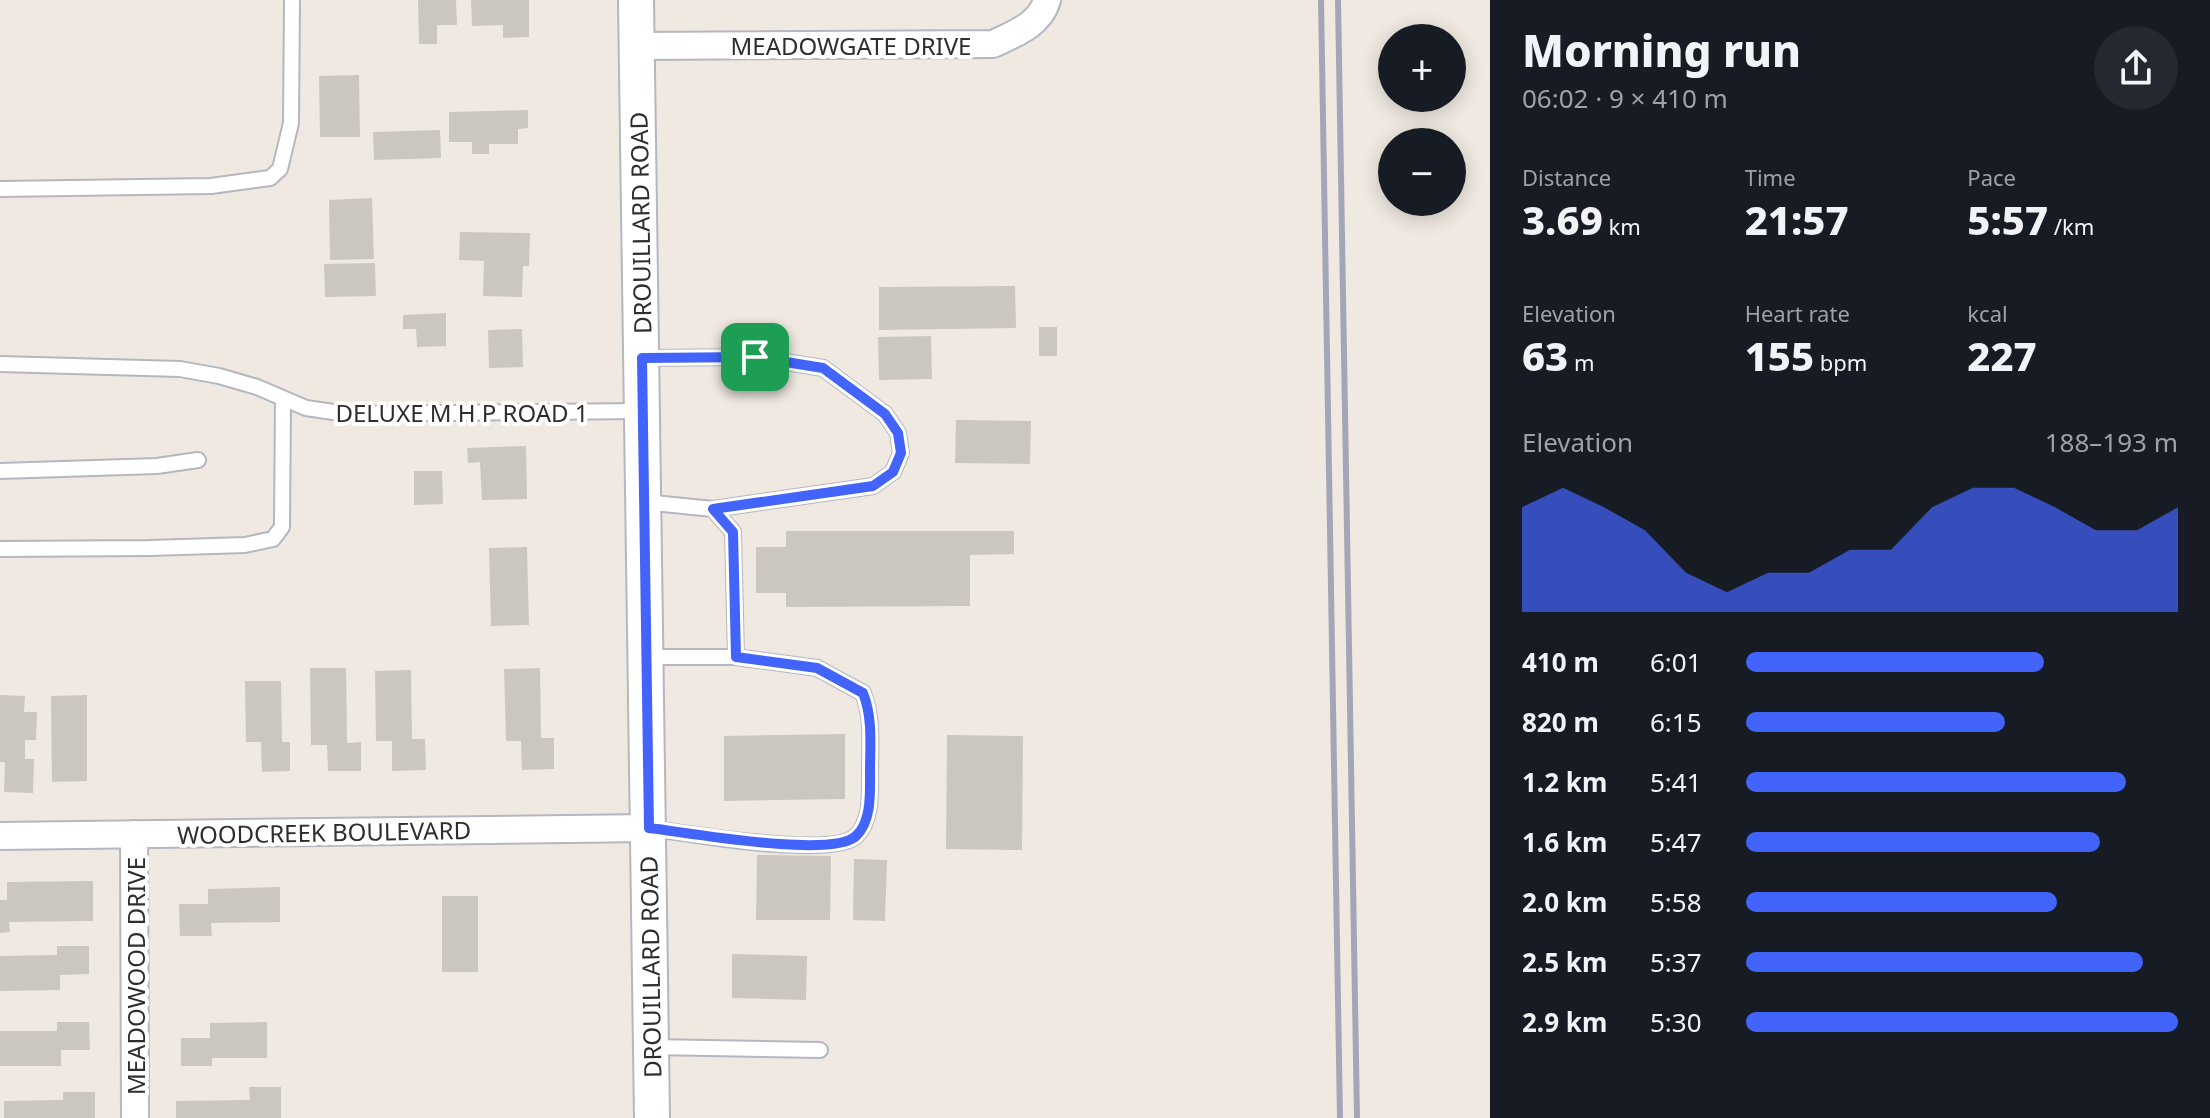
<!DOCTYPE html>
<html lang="en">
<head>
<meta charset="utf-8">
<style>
	body { margin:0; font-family:"Noto Sans",sans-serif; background:#242831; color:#f1f3f6; height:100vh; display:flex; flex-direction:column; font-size:30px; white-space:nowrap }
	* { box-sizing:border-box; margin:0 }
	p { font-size:26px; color:#9ea1a6 }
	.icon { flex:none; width:44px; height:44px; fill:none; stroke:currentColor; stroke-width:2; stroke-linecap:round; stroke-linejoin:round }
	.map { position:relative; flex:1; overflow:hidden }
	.drawer { display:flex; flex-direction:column; background:#171b24; width:720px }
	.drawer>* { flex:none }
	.tools { position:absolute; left:1378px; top:24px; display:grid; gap:16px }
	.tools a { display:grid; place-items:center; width:88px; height:88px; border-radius:50%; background:#171b24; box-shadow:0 4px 20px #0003; font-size:40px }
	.pin { position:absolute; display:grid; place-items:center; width:68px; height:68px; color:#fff; margin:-34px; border-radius:16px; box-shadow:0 4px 12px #0006 }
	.round { display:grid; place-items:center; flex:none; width:84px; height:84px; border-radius:42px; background:#242831 }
	.overview { display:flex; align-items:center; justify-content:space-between; height:136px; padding:0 32px }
	h1 { font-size:44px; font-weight:800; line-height:60px }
	.stats { display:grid; grid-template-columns:repeat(3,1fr); gap:12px; height:136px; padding:8px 32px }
	.stats div { display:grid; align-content:center }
	.stats b { font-size:40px; font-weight:800 }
	.stats small { font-size:22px; font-weight:400 }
	.stats p { font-size:22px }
	.chart { height:224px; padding:16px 32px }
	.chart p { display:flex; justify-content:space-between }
	.chart svg { width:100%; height:144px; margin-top:8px; fill:#4264fb; opacity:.7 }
	ul { padding:0 32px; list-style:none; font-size:26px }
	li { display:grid; grid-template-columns:128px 96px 1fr; align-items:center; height:60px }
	li i { height:20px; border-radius:10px; background:#4264fb }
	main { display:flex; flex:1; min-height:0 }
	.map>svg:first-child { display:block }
</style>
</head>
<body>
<main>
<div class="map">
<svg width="1490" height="1118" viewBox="0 0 1490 1118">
	<rect width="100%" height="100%" fill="#efe9e1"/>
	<!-- building -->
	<path fill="#cbc7bf" d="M418,0H456L457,25H437V44H419Z
		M471,0H529V37L503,38V25L472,26Z
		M359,75L360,137H320L319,76Z
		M528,110V128L518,129V144H489V154H472V142H449V112Z
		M440,130L441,158L374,160L373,132Z
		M372,198L374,259L330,260L329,200Z
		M460,232L530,233L529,266H523L522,297L483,296L484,261L459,260Z
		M375,263L376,296L325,297L324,264Z
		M1015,286L1016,328L879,330V287Z
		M446,313V346L417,347L416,329H403V315Z
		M1039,327H1057V356H1039Z
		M522,329L523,367L489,368L488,330Z
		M931,336L932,379L879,380L878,337Z
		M956,420L1031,421L1030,464L955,463Z
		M526,446L527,499L482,500L480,462L468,463L467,448Z
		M414,471H442L443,504L414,505Z
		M786,531H1014V554L970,555V606L786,607V593H756V547H786Z
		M527,547L529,625L491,626L489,548Z
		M310,668H346L347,743L361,742V771H328L327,745H311Z
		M540,668L541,738H554V769L522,770L521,741H506L504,669Z
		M411,670L412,739H425L426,770L392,771V741H376L375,671Z
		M245,681H281L282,742H290V771L262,772L261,742H246Z
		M0,695L25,696L24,712H37L36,740H25V759H34L33,793L4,792L5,762H0Z
		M87,695V781L52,782L51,696Z
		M845,734V799L724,801V736Z
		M947,735L1023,736L1022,850L946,849Z
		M757,855L831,856L830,920H756Z
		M854,859L887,860L885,921L853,920Z
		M93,881V921L9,922L10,932L0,933V900H7V882Z
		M280,887V922L211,923L212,936H180L179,904H208V889Z
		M442,896H478V972H442Z
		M57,946H89V974L60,975V990L0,991V956L57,955Z
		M732,954L807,956L806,1000L732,998Z
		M57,1022H89L90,1050H61V1066H0V1031H57Z
		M267,1022V1058H212V1066H181V1038H210V1023Z
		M249,1087H281V1118H176V1101L250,1100Z
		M63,1092H95V1118H4V1101L63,1100Z"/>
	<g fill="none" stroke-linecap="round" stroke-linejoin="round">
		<defs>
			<path id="service" d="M0,189L211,186L270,178L280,169L291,123L292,0
				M642,358L755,357L823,368L885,414L898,433L901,453L893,472L873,486L713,509
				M0,364L180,369L219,376L257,387L306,408L347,414L642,411
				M0,471L157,466L198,460
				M644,502L713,509L733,532L736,657H647
				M0,549L150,548L245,545L273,539L282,527L283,400
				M649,828C685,833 832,859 856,836C872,821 870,792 870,772C870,745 873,718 863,693L817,668L736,657
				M651,1047L820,1050"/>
			<path id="minor" d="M637,46L993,44C1014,34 1040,25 1047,0
				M134,834L135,1118
				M0,836L649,828"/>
			<path id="tertiary" d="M636,0L652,1118"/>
		</defs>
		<!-- service casing -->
		<use href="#service" stroke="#b4b7c1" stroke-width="18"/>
		<!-- minor casing -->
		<use href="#minor" stroke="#b4b7c1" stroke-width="30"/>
		<!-- tertiary casing -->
		<use href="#tertiary" stroke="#b4b7c1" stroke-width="38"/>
		<!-- service -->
		<use href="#service" stroke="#fff" stroke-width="14"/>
		<!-- minor -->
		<use href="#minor" stroke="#fff" stroke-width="26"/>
		<!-- tertiary -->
		<use href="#tertiary" stroke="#fff" stroke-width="34"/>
		<!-- rail -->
		<path stroke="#a3a6b8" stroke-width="6" d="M1321,0L1340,1118
			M1338,0L1357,1118"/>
	</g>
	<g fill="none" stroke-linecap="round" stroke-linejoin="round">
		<defs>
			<path id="route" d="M755,357L823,368L885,414L898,433L901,453L893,472L873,486L713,509L733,532L736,657L817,668L863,693C873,718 870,745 870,772C870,792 872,821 856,836C832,859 685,832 649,828L642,358Z"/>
		</defs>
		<!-- route casing -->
		<use href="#route" stroke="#fff" stroke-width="16"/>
		<!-- route -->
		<use href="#route" stroke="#4264fb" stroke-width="10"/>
	</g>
	<g text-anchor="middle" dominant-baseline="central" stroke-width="8" stroke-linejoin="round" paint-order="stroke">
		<!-- street labels -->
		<g font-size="24" fill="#2e2e2e" stroke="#fff">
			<text x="851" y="45">MEADOWGATE DRIVE</text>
			<text transform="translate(640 223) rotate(-91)">DROUILLARD ROAD</text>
			<text x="462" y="412">DELUXE M H P ROAD 1</text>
			<text transform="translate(324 832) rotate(-1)">WOODCREEK BOULEVARD</text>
			<text transform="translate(650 967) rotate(-91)">DROUILLARD ROAD</text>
			<text transform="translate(135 976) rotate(-90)">MEADOWOOD DRIVE</text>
		</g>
	</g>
</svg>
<div class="tools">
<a>+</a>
<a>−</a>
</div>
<div class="pin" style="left:755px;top:357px;background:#1e9e55"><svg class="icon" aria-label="arrive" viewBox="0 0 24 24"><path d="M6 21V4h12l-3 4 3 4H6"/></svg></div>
</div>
<section class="drawer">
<div class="overview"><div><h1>Morning run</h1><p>06:02 · 9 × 410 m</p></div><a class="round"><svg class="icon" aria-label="share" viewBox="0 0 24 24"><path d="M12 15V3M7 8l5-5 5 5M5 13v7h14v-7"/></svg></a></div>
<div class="stats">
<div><p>Distance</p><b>3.69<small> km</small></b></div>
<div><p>Time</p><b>21:57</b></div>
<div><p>Pace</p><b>5:57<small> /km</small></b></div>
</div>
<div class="stats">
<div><p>Elevation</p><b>63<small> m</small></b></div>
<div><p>Heart rate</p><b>155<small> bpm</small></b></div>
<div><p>kcal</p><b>227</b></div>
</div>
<div class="chart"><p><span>Elevation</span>188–193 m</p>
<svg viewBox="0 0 160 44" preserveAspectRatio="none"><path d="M0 44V12L10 6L20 12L30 19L40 32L50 38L60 32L70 32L80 25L90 25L100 12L110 6L120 6L130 12L140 19L150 19L160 12V44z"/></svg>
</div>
<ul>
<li><b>410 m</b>6:01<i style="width:69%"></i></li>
<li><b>820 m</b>6:15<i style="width:60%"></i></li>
<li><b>1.2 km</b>5:41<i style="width:88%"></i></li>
<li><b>1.6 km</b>5:47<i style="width:82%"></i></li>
<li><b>2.0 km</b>5:58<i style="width:72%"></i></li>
<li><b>2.5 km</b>5:37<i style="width:92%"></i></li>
<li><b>2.9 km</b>5:30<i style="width:100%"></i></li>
</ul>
</section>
</main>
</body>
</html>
